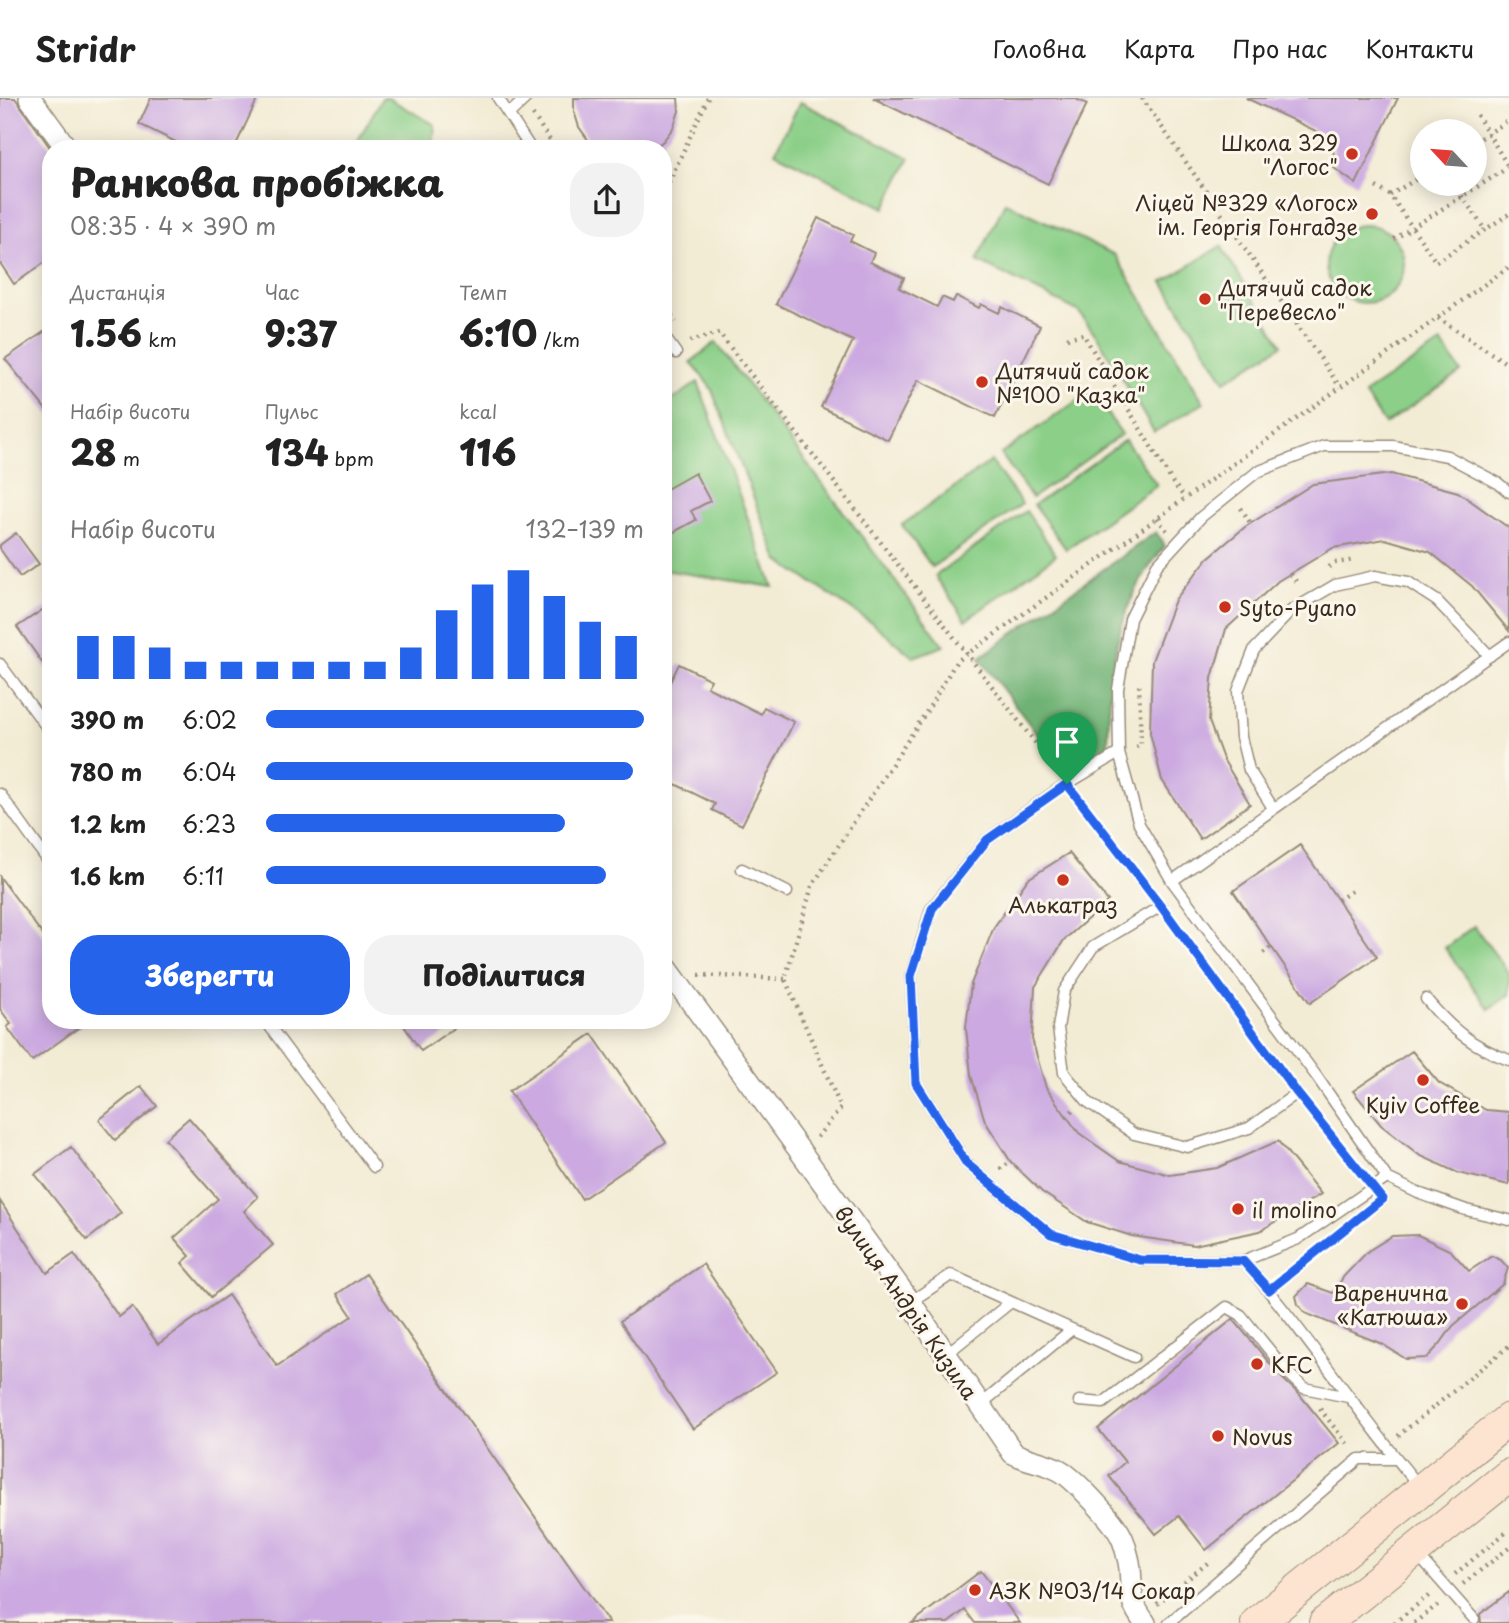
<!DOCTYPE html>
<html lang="uk">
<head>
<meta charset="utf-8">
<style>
	body { margin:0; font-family:"Playpen Sans",sans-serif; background:#f2f2f2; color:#222; height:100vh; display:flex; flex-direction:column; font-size:26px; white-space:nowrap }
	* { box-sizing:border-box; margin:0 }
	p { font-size:23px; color:#767676 }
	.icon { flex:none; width:38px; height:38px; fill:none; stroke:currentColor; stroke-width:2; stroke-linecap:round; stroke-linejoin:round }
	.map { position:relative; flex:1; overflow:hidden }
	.sheet { position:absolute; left:42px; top:42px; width:630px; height:889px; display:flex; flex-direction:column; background:#fff; border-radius:28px; box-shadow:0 4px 18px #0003 }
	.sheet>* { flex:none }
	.needle { width:46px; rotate:296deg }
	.tools { position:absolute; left:1410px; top:21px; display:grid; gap:14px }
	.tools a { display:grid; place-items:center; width:77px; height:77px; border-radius:50%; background:#fff; box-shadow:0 4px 18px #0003; font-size:35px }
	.pin { position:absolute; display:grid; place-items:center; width:60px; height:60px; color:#fff; margin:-72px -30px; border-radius:50% 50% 50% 0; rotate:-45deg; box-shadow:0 0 7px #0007 }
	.pin .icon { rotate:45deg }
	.round { display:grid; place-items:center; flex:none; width:74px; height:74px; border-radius:28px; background:#f2f2f2 }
	.head { display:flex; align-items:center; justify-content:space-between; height:119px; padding:0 28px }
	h1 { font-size:38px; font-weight:800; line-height:52px }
	.figures { display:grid; grid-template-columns:repeat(3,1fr); gap:10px; height:119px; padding:7px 28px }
	.figures div { display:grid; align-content:center }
	.figures b { font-size:35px; font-weight:800 }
	.figures small { font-size:19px; font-weight:400 }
	.figures p { font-size:19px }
	.chart { height:196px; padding:14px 28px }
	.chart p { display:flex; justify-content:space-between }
	.chart svg { width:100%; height:126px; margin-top:7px; stroke:#2563eb; stroke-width:6 }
	.button { display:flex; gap:14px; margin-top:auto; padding:14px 28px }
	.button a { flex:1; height:80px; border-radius:28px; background:#2563eb; color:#fff; font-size:28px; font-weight:800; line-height:80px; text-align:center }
	.button a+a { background:#f2f2f2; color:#222 }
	ul { padding:0 28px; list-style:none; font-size:23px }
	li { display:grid; grid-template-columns:112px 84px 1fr; align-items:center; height:52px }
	li i { height:18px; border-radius:9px; background:#2563eb }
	header { display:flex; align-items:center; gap:42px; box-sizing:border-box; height:98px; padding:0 35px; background:#fff; border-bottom:2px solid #e0e0e0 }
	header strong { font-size:33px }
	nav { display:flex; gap:38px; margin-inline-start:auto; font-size:24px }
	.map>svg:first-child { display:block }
</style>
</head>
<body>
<header>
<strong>Stridr</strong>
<nav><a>Головна</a><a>Карта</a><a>Про нас</a><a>Контакти</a></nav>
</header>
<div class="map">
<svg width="1509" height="1525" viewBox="0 0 1509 1525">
	<rect width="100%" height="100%" fill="#fbf7ec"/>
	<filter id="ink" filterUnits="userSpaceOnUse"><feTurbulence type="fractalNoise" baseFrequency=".0143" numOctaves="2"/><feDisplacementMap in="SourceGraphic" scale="14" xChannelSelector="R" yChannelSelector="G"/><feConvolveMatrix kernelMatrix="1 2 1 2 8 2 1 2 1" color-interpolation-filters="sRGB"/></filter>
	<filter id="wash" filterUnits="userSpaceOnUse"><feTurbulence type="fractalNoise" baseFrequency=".00686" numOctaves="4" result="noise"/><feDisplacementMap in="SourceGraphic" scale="28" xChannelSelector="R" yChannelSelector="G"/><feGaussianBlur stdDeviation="1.57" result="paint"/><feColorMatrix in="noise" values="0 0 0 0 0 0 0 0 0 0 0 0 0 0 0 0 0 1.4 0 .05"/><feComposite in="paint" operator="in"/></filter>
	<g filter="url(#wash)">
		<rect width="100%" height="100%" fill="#f3ecd5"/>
		<!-- green -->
		<path fill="#8bcf88" stroke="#637c53" stroke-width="2" d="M382,0H388L435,27L433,51H353Z
			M800,4L910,60L885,110L775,54Z
			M1005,104L1115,157L1204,305L1154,334L1098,240L1078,213L977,163Z
			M1326 166a39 39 0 1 1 78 0a39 39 0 1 1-78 0Z
			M1221,148L1282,247L1225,283L1163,184Z
			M716,244L944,548L913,559L875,527L778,462L711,290L691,264Z
			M1441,245L1461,274L1385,326L1364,296Z
			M698,284L773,489L663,472V309Z
			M1091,293L1122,336L1032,400L1001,356Z
			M1125,342L1157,387L1066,451L1034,407Z
			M991,363L1022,406L932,469L902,427Z
			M1026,413L1056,457L966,522L935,478Z
			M1474,828L1509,875V897L1489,911L1445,850Z"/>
		<!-- forest -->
		<path fill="#70b274" stroke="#566e49" stroke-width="2" d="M1156,434L1165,448C1113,510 1110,571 1108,649L1066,674L979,560Z"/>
		<g id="blocks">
			<!-- building -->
			<path fill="#ccaae1" d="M0,0H15L51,51V160L14,186L0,165Z
				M151,0H258L234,51H190L139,26Z
				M574,0H678L679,13L673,30L663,43L653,51H599L589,43L579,29L574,13Z
				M873,0H1074L1087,6L1048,86Z
				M1246,0H1398L1356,86L1334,70L1333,41Z
				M818,120L853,137L850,143L874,155L870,164L904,180L899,190L937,209L942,199L953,204L956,198L979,210L981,206L999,215L1002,209L1040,228L995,320L918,282L888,342L821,309L853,243L776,206Z
				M51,229V318L5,261Z
				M695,375L710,403L691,413L696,422L663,440V393Z
				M1391,376L1458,394L1509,430V533L1472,488L1430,454L1385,441L1333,450L1278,483L1226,531L1212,580L1209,623L1223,661L1250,706L1200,741L1162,682L1150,635L1152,563L1175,502L1208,460L1245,429L1313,386Z
				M16,435L39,466L20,479L0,451V447Z
				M51,506V577L17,529Z
				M679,566L711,582L707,589L761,616L764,609L794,624L742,727L712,712L715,706L663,680V598Z
				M1300,747L1377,859L1310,905L1233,793Z
				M1069,755L1108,803L1064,842L1035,889L1032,941L1046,990L1067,1019L1079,1035L1119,1063L1170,1077L1217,1070L1278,1043L1321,1096L1260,1133L1194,1147L1132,1138L1087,1124L1042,1094L1011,1064L985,1023L971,977L966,930L971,886L994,829L1028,781Z
				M0,779L51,848V922H89L32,963L7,929L11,926L0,911Z
				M400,922H465L421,953Z
				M592,936L666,1044L582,1101L509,993Z
				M1412,953L1439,985L1486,1012L1509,1014V1087L1458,1075L1419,1057L1381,1027L1353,993Z
				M141,988L157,1008L115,1042L99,1022Z
				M189,1020L258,1099L244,1113L273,1147L211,1199L182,1165L190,1158L174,1140L218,1101L165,1041Z
				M71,1049L121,1115L87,1142L35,1076Z
				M0,1103L47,1175L74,1156L119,1219L132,1209L158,1246L228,1197L277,1268L352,1218L337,1196L366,1176L609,1525H0Z
				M1418,1137L1451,1153L1469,1173L1492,1158L1501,1162L1508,1170L1503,1186L1453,1228L1440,1246L1427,1260L1406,1261L1382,1246L1305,1215L1298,1206L1296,1198L1308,1186L1333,1195L1344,1178L1368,1153L1392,1138Z
				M703,1166L777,1274L693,1331L620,1223Z
				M1233,1221L1282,1280L1300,1297L1339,1345L1206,1452L1179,1418L1156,1436L1109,1378L1125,1364L1098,1331Z
				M981,1473L1020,1525H975L965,1512L948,1525H912Z
				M1509,1494V1525H1481L1480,1516Z"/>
		</g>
	</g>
	<g filter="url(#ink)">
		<use href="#blocks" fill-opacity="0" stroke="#978b7a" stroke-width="2"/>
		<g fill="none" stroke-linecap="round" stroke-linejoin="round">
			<defs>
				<path id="service" d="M498,0L531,51
					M509,16L526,0
					M663,237L676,255
					M1509,544L1172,783L1317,979L1387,1080L1418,1095L1466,1112L1509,1122
					M0,566L51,635
					M1119,655L1057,692L987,742L931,811L911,878L916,985L967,1066L1051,1136L1140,1162L1243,1163L1298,1141L1387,1080
					M0,696L51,767
					M1273,710L1249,672L1241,639L1238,593L1254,552L1292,512L1335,487L1375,478L1408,484L1437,503L1490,558
					M742,771L787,794
					M1172,783L1139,726L1119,655L1118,591L1130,521L1157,467L1201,419L1257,374L1324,348H1393L1447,358L1498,385L1509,394
					M1161,808L1093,849L1064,893L1058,930L1064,975L1088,1004L1134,1036L1187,1049L1249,1030L1297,995
					M1426,901C1450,930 1473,949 1509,962
					M265,922L374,1069
					M1243,1163C1306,1234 1358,1316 1420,1389
					M910,1204L951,1177L1134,1259
					M945,1257L1011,1204
					M1079,1303L1103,1305L1227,1209L1241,1217L1288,1275L1304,1290L1348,1299
					M979,1308L1071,1232
					M1416,1455L1474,1521
					M1169,1525L1359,1361H1396"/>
				<path id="minor" d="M30,0L67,51
					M663,865L910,1204L1013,1355C1028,1363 1044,1364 1059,1372C1074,1380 1114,1423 1121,1438C1125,1445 1127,1456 1129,1464C1134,1492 1125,1498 1145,1525"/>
				<path id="secondary" d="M1257,1525L1509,1321
					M1325,1525L1509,1377"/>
			</defs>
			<!-- service casing -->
			<use href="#service" stroke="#978b7a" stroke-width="13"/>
			<!-- minor casing -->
			<use href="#minor" stroke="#978b7a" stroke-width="24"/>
			<!-- secondary casing -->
			<use href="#secondary" stroke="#978b7a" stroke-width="34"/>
			<!-- path -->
			<path stroke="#978b7a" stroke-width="4.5" stroke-dasharray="2 5" stroke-linecap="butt" d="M1142,0L1340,289
				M533,17L556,51
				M1477,17L1509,70
				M1475,44L1509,22
				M1454,86L1485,132
				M1376,89L1390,97L1436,164L1509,116
				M663,97L708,0
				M1390,97L1423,77
				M1394,141L1509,69
				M663,207L676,224
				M1438,220L1509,267
				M1067,240L1083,236L1173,385L1185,400
				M690,243L719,235L1058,674
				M1241,410L1251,426
				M1157,420L1167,433
				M1329,469L1335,465L1354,462
				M1291,476L1298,486
				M1136,649L1141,647L1139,584
				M1078,700L1152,796
				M1338,802L1352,793
				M1170,819L1288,982
				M1263,855L1271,849
				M699,877L785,881
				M1308,1008L1344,1054
				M1067,1019L1074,1011
				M817,1039L841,1010L785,881L812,788L927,613L956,564L1509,169
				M1000,1071L1011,1064
				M1279,1183L1322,1149
				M1320,1311L1349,1348
				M1398,1338L1509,1248
				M1455,1476L1509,1432
				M1463,1486L1509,1450
				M1157,1506L1210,1463
				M1394,1525L1432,1495
				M1414,1525L1440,1505"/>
			<!-- service -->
			<use href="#service" stroke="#fff" stroke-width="10"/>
			<!-- minor -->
			<use href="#minor" stroke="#fff" stroke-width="21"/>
			<!-- secondary -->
			<use href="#secondary" stroke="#fde4d1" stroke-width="32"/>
		</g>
	</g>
	<g fill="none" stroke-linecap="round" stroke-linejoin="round" filter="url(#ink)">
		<defs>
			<path id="route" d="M1067,686L1161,808L1297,995L1382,1101L1269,1192L1243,1163L1140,1162L1051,1136L967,1066L916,985L911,878L932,811L987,742Z"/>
		</defs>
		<!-- route casing -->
		<use href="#route" stroke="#fff" stroke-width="14"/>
		<!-- route -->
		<use href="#route" stroke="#2563eb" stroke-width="9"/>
	</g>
	<!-- markers -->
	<g fill="#c8321e" stroke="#fbf7ec" stroke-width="2.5">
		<circle cx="1352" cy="56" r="7"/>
		<circle cx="1372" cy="116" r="7"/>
		<circle cx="1205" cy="201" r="7"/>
		<circle cx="982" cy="284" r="7"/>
		<circle cx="1225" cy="509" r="7"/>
		<circle cx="1063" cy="782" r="7"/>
		<circle cx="1423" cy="982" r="7"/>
		<circle cx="1238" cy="1111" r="7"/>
		<circle cx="1462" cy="1206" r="7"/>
		<circle cx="1257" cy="1266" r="7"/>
		<circle cx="1218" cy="1338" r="7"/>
		<circle cx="975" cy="1492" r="7"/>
	</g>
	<g text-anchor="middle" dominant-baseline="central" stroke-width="6" stroke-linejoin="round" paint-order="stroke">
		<!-- poi labels -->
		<g font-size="21" fill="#3b2a1e" stroke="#fbf7ec" text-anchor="start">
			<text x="1338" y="44" text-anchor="end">Школа 329<tspan x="1338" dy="24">"Логос"</tspan></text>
			<text x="1358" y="104" text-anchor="end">Ліцей №329 «Логос»<tspan x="1358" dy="24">ім. Георгія Гонгадзе</tspan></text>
			<text x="1219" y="189">Дитячий садок<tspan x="1219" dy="24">"Перевесло"</tspan></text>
			<text x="996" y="272">Дитячий садок<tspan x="996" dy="24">№100 "Казка"</tspan></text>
			<text x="1239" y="509">Syto-Pyano</text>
			<text x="1063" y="806" text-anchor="middle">Алькатраз</text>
			<text x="1423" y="1006" text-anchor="middle">Kyiv Coffee</text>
			<text x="1252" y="1111">il molino</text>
			<text x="1448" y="1194" text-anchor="end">Варенична<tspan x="1448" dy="24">«Катюша»</tspan></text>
			<text x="1271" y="1266">KFC</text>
			<text x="1232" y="1338">Novus</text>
			<text x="989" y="1492">АЗК №03/14 Сокар</text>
		</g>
		<!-- street labels -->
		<g font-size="21" fill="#3b2a1e" stroke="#fbf7ec">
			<text transform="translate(907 1204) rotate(55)">вулиця Андрія Кизила</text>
		</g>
	</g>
</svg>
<div class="tools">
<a><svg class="needle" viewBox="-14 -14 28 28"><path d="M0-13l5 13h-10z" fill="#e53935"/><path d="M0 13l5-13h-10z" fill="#767676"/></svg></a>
</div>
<div class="pin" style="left:1067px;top:686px;background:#1e9e55"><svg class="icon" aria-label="arrive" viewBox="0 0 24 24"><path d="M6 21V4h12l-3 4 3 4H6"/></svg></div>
<section class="sheet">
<div class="head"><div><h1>Ранкова пробіжка</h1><p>08:35 · 4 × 390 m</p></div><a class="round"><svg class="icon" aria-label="share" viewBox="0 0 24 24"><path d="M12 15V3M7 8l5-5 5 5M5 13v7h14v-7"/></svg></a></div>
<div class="figures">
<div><p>Дистанція</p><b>1.56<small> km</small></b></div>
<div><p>Час</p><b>9:37</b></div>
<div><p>Темп</p><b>6:10<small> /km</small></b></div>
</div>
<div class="figures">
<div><p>Набір висоти</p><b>28<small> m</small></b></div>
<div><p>Пульс</p><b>134<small> bpm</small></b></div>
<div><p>kcal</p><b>116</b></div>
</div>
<div class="chart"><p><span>Набір висоти</span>132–139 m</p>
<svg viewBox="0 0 160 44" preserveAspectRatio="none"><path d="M5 44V29M15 44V29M25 44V33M35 44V38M45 44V38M55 44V38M65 44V38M75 44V38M85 44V38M95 44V33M105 44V20M115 44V11M125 44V6M135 44V15M145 44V24M155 44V29"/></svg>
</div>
<ul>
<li><b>390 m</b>6:02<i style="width:100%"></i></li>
<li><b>780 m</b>6:04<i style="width:97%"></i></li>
<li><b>1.2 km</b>6:23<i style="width:79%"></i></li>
<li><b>1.6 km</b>6:11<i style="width:90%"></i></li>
</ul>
<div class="button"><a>Зберегти</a><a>Поділитися</a></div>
</section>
</div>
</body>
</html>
